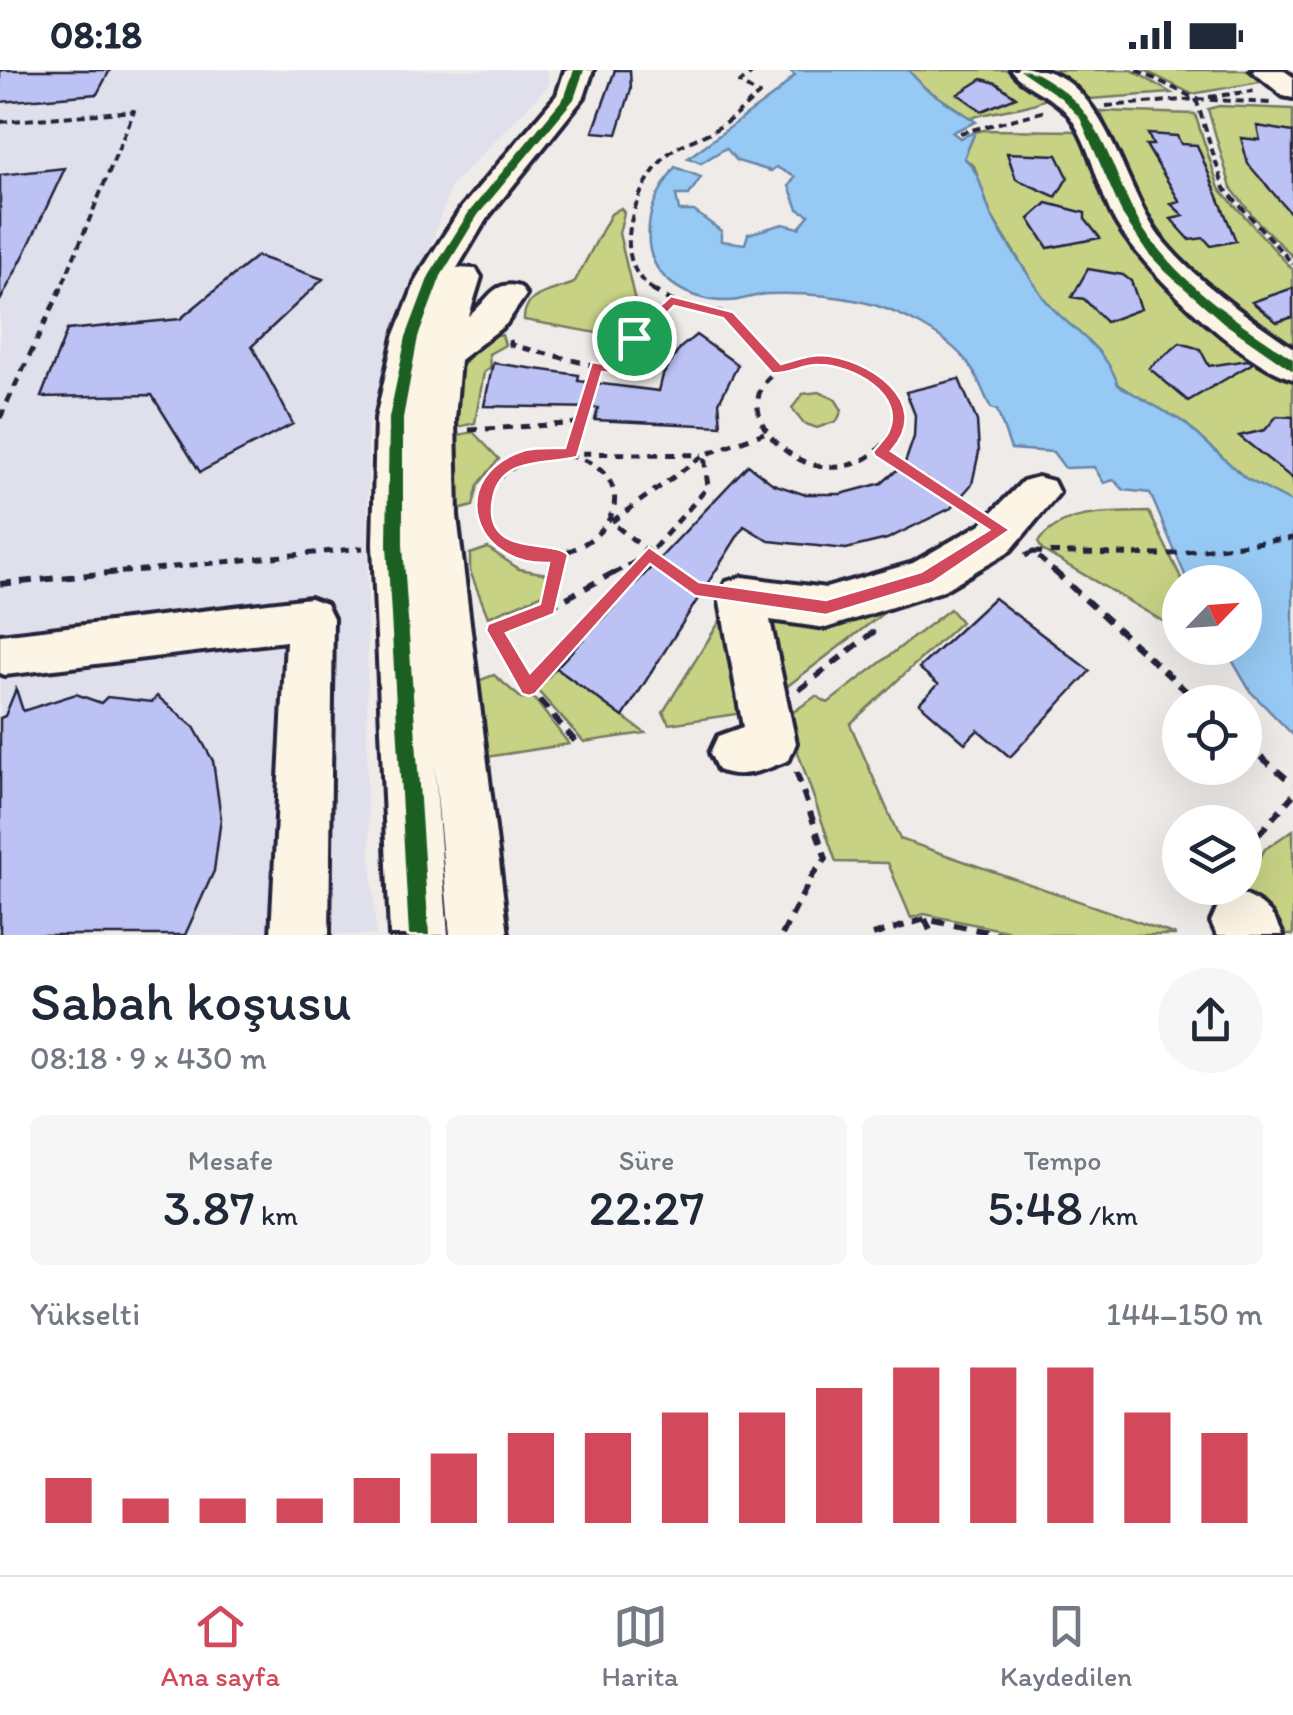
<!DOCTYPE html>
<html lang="tr">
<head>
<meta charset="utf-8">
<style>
	body { margin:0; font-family:Itim,sans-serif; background:#f6f6f7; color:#1f2937; height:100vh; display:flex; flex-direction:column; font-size:38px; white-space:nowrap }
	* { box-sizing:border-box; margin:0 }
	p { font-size:32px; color:#747a83 }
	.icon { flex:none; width:55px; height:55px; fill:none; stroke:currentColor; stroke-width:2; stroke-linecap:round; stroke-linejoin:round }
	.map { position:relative; height:865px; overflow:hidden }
	.details { display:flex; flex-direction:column; background:#fff; flex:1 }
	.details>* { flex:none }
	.needle { width:65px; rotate:65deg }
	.tools { position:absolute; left:1162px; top:495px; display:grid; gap:20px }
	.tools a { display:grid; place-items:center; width:100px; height:100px; border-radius:50%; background:#fff; box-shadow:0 10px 40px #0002; font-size:50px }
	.pin { position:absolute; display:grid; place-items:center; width:85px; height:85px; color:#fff; margin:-42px; border:5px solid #fff; border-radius:50%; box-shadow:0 2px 10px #0007 }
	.round { display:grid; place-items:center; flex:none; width:105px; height:105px; border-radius:52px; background:#f6f6f7 }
	.headline { display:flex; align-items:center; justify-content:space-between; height:170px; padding:0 30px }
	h1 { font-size:55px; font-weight:600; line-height:75px }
	.stats { display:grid; grid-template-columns:repeat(3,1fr); gap:15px; height:170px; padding:10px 30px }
	.stats div { display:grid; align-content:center; border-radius:15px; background:#f6f6f7; text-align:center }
	.stats b { font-size:50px; font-weight:600 }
	.stats small { font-size:28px; font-weight:400 }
	.stats p { font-size:28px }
	.chart { height:280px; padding:20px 30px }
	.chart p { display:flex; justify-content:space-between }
	.chart svg { width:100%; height:180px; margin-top:10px; stroke:#d1495b; stroke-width:6 }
	.status { display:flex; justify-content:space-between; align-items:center; height:70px; padding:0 50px; background:#fff; direction:ltr }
	.status svg { height:28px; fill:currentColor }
	.dock { display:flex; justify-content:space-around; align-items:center; height:140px; border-top:2px solid #e0e1e3; background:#fff; font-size:28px; color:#747a83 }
	.dock a { display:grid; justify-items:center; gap:5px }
	.dock .active { color:#d1495b }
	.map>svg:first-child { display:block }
</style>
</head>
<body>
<div class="status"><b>08:18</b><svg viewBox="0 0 49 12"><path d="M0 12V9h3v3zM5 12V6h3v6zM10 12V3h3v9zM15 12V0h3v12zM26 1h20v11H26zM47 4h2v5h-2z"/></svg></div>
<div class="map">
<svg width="1293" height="865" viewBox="0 0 1293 865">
	<rect width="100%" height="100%" fill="#efebe8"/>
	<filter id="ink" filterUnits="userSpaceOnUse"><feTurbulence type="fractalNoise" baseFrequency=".01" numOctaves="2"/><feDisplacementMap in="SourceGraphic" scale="20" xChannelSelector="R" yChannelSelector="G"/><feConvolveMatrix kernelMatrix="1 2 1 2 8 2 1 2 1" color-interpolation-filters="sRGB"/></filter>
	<g filter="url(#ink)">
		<!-- built -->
		<path fill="#e0dfec" d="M0,0H546L550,14L451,116L368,357L367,727L376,865H0Z"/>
		<!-- green -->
		<path fill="#c7d285" stroke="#747a60" stroke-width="2.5" d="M908,0H1016L1053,25C1029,40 997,39 971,48L925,18Z
			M1046,0H1132L1171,23L1090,29Z
			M1144,0H1256L1266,11L1192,24Z
			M1219,36L1293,39V187L1257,151L1231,118L1208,39Z
			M1100,41L1195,44L1219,118L1293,200V283L1190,205L1136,126Z
			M984,60L1083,61L1104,118L1293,305V433L1245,408L1185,353L1118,315L1040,224L991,145L974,96L964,88L975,62Z
			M621,138L624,143L619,163L639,248L633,261L614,266L524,250C523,222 554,222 574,213L611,144Z
			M485,262L502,265L505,275L489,284L490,298L484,302L475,353L458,357L459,300Z
			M819,322L835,329L842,340L837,351L817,358L803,353L792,338L803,324Z
			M473,362L499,389L478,415L473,436L458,440L454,425L458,365Z
			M1149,442L1183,512L1180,557L1166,553L1042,480L1038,472C1063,439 1111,443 1149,442Z
			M488,478L519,499L547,504L546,523L488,547L470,501V484Z
			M894,535L773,627L750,538Z
			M950,539L961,552L850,654L900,769L1176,865H1026L924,844L911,848L888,793L836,792L793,668L792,643L816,626L828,633Z
			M725,543L743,643L669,654L663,642Z
			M556,598L645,663L584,672L537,620Z
			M494,605L522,629L529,622L569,674L474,689L467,615Z
			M1293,760V865H1280L1238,824L1265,779Z"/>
		<!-- water -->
		<path fill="#96c9f3" stroke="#6886a9" stroke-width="2.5" d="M789,0H908L925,18L976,52L952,62L960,68L975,62L964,88C980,101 982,123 990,142C999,163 1026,201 1039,221C1061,256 1106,273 1118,315L1185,353L1245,408L1293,433V665L1250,621L1225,578H1245V512H1188L1150,423L1124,420L1114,410L1104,413L1094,397L1065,398L1053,382L1011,379L997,340L991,338C984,325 979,309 971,297C949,265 896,239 859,231C830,225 796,223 767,224C754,225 741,231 729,231C693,232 653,212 649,174C646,141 657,124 675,97L701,107L689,125H676L679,141H694L721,161V171L745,174L748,164L783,154L799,158L809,145L798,139L789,116L795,107L776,97L771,101L737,91L726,78L701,93L688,88L778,22L795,5Z"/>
		<!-- building -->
		<path fill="#bcc3f4" stroke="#22223b" stroke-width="2.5" d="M0,0H110L97,24L0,32Z
			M615,0H630L631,19L617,64L593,62Z
			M982,9L996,13L1016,27L982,41L958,24Z
			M1257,56L1293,62V146L1248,94L1241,68L1260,70Z
			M1148,64L1177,66L1181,74L1197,75L1236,171L1211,176L1204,168L1190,170L1171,149L1184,146L1171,134L1180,132L1146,75H1153Z
			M1007,83L1057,85L1068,107L1056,127L1016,109Z
			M65,98L25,183L0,231V105Z
			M1047,133L1085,143V149L1100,168L1048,178L1029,149Z
			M257,186L323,209L252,276L293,354L200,402L152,325L41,327L67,260L180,249Z
			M1088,199L1123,205L1131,211L1141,239L1106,252L1084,229L1072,227Z
			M1293,218V247L1277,252L1252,232Z
			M696,265L738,295L719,332L721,356L595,350L598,338L484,336L493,293L579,305L578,311L659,321L663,305L680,278Z
			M1180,273L1200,279L1209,296L1248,290L1253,293L1188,331L1149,298Z
			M959,309L977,351L979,382L972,414L951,438L887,469L846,479L769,471L744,456L623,647L556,598L748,395L773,414L803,424H841L882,413L905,393L914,367L915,345L906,322Z
			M1277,346L1293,347V409L1239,366L1265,360Z
			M994,528L1090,601L1010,687L978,660L965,673L919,633L938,614L919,598Z
			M16,619L23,641L76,624L101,633L107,627L152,632L157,626L194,657L213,691L221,748L214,801L185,865H0V648L5,646Z"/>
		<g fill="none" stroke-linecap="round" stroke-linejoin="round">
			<defs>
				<path id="minor" d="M565,0H593L584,27L487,148L457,198L476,199L481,207L469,246C489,231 493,209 520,217L526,225L506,254L460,290L455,349L457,446L508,865H450L434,692L448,865H390L373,475L376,348L394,267L418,206L462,137L557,25Z
					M1011,0C1021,0 1033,0 1042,0C1107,14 1125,125 1163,171C1199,214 1247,246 1293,278V309C1241,294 1138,196 1113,147C1097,115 1091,77 1071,48C1056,26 1026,20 1011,0Z
					M1251,0H1283L1293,7V28L1283,26Z
					M1038,407L1053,411L1059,423L1011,480L942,521L826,558L770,550L796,673L789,690C764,700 743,710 718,700L710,683L718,666L743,657L719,526L726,512L742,507L826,518L913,493L981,454L1023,411Z
					M310,528L326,534L333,548L329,865H271L286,571L5,605L0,603V565Z
					M1240,823C1263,833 1273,842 1283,865H1217L1211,852L1220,832Z"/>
			</defs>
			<!-- minor casing -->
			<use href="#minor" stroke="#22223b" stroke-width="8"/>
			<!-- path-far2 -->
			<path stroke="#22223b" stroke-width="4" stroke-dasharray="8 5" stroke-linecap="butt" d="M1137,0L1194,28
				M1209,27L1253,21
				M1196,29L1224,118L1293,194
				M1106,36L1196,29L1270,33
				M0,52L134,41L60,221
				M960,63L1046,41
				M655,221C606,191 635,116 668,84C680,73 702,68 716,59C732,50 745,36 759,25L740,13L755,0"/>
			<!-- path-far1 -->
			<path stroke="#22223b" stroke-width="5" stroke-dasharray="9 8" stroke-linecap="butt" d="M651,219L671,231L728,245L777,299
				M510,270L511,275L620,302L634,268L671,231
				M819,290C978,311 855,458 773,369C752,346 751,314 781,299C792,294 807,293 819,290Z
				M597,296L571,383L702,385
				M0,348L61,219
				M469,360L581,353
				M550,382C564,385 583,387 594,395C658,440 558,520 498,469C450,428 513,391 550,382Z
				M881,382L975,441
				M1033,482L1164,485L1293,468
				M1025,486L1033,482L1057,504
				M104,504L363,478
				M556,504L560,485
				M613,504L642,488
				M631,504L708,417L704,385
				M677,504L611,452L704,385L764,363"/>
			<!-- path -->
			<path stroke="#22223b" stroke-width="6" stroke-dasharray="12 9" stroke-linecap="butt" d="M674,501L695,518L706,520
				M1054,501L1198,632
				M0,514L129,501
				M548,538L617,501
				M529,618L495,560L548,538L556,501
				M799,620L881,556
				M575,671L529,618L633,501
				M1245,673L1293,714
				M1245,780L1293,725
				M925,849L932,865
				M782,865L812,806L826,789L796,701
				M873,865L925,849L1002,865"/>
			<!-- minor -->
			<use href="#minor" fill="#fcf5e5" fill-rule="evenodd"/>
			<defs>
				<path id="cycleway" d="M574,0H584L574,29L478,145L441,206L418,267L403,348V475L429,865H409L387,475L389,348L406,267L429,206L469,142L565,26Z
					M1020,0C1034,0 1043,7 1055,15C1113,53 1113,125 1156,176C1193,223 1245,256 1293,289V301L1224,253L1166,202L1148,183L1123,146L1080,48L1061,28Z"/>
			</defs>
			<!-- cycleway casing -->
			<use href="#cycleway" stroke="#fcf5e5" stroke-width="6"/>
			<!-- cycleway -->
			<use href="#cycleway" fill="#1b5e20" fill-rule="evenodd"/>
		</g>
	</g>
	<!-- route -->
	<path fill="#d1495b" stroke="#fff" stroke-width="2.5" fill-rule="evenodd" d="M671,226L733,242L781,294C792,291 808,285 820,285C867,287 936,332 891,381L1010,460L932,513L826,545L695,526L650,494L535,624L529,626L522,624L486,560L488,554L540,534L549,493C471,496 445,405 525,380C537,377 552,378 565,378L592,292L615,296L629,264ZM674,236L723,248L772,303C788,305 803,294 819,295C851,295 907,324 888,363C884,370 877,376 873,382L875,386L989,460L921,502L826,530L699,512L649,477L530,603L506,563L554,544L568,485C554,468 482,489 493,429C500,386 546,395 577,387L602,302L625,305L640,270Z"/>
</svg>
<div class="tools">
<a><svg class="needle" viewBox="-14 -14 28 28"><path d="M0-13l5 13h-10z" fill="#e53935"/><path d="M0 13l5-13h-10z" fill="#747a83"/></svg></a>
<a><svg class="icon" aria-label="locate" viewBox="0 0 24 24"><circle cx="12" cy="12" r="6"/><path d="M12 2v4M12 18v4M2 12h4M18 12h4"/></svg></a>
<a><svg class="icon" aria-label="layers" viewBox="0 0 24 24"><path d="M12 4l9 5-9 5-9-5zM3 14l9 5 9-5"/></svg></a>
</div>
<div class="pin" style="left:634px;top:268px;background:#1e9e55"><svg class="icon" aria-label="arrive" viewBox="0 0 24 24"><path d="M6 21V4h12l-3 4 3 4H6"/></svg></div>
</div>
<section class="details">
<div class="headline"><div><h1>Sabah koşusu</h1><p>08:18 · 9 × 430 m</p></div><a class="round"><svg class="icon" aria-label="share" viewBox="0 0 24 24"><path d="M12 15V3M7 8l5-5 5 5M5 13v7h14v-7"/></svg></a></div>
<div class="stats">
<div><p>Mesafe</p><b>3.87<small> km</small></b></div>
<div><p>Süre</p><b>22:27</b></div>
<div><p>Tempo</p><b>5:48<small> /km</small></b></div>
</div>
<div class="chart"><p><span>Yükselti</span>144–150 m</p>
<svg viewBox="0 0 160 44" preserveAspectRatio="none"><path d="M5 44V33M15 44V38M25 44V38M35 44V38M45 44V33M55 44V27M65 44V22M75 44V22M85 44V17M95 44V17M105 44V11M115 44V6M125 44V6M135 44V6M145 44V17M155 44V22"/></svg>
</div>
</section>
<nav class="dock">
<a class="active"><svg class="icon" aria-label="home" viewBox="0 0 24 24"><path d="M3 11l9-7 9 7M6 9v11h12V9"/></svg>Ana sayfa</a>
<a><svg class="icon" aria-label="map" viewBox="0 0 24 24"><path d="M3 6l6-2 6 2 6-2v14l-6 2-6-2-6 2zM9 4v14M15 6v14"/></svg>Harita</a>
<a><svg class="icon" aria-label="saved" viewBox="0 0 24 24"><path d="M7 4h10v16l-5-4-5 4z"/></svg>Kaydedilen</a>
</nav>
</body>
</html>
